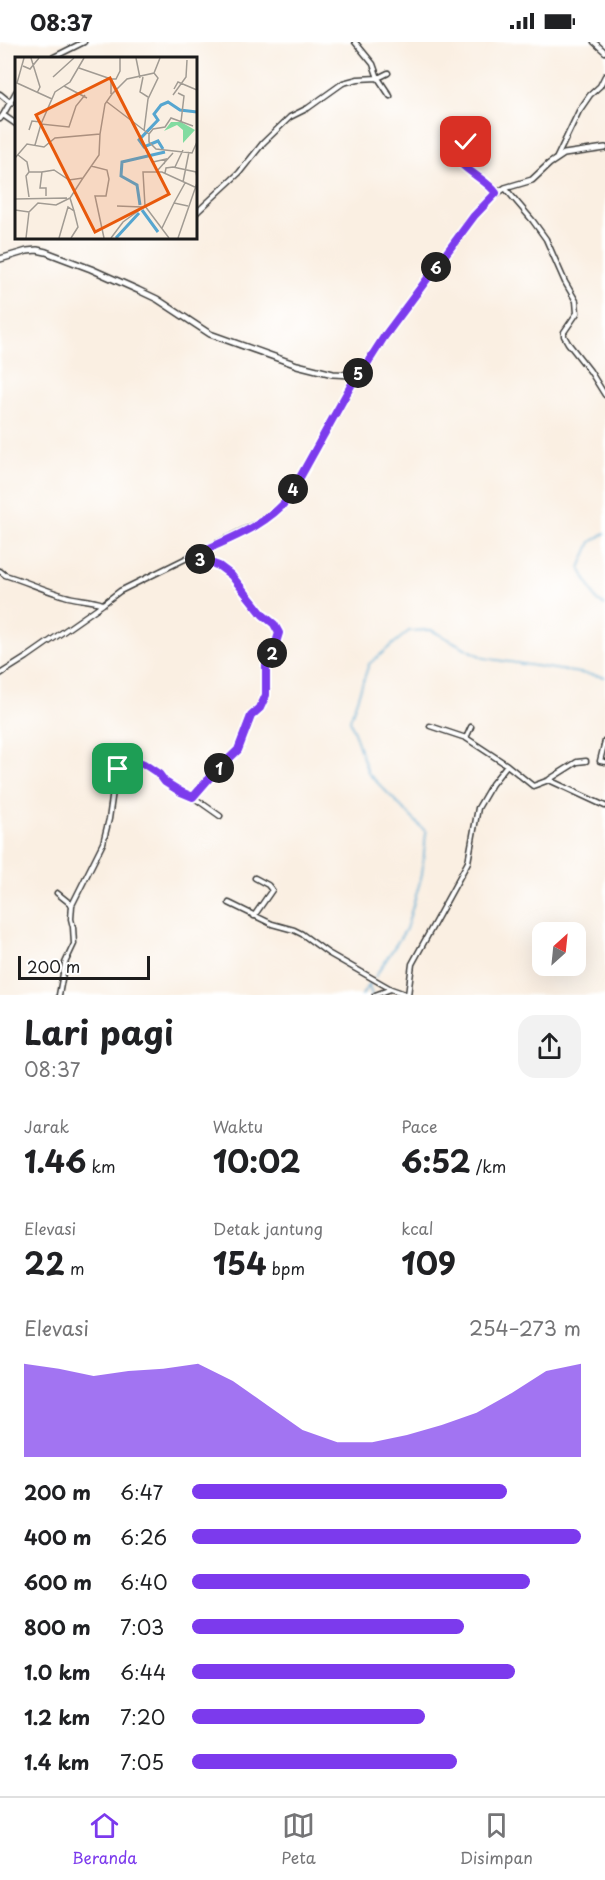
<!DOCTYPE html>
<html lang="id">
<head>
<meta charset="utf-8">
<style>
	body { margin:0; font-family:"Playpen Sans",sans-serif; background:#f2f2f2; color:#202124; height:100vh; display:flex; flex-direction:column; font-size:22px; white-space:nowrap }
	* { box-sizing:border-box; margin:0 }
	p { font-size:20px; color:#757577 }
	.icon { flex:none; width:33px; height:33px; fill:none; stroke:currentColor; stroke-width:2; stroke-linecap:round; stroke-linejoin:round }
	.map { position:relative; height:953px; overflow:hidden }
	.sheet { display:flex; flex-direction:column; background:#fff; flex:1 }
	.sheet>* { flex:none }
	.needle { width:39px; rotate:27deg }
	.tools { position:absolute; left:532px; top:880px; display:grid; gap:12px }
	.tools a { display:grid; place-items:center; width:54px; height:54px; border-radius:12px; background:#fff; box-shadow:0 6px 24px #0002; font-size:30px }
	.scale { position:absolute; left:18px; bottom:15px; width:132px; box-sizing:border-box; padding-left:6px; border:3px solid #1c1c1c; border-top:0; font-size:16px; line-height:21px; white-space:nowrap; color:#1c1c1c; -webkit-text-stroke:4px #fff; paint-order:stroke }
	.pin { position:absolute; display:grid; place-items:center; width:51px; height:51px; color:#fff; margin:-26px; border-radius:12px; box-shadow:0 3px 9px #0006 }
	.km { position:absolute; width:30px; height:30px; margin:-15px; border-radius:50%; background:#222; color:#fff; font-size:16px; line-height:30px; text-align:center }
	.round { display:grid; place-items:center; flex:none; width:63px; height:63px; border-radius:18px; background:#f2f2f2 }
	.head { display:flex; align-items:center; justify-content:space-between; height:102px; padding:0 24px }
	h1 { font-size:33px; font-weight:700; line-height:45px }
	.metrics { display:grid; grid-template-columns:repeat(3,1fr); gap:9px; height:102px; padding:6px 24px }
	.metrics div { display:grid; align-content:center }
	.metrics b { font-size:30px; font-weight:700 }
	.metrics small { font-size:16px; font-weight:400 }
	.metrics p { font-size:16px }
	.chart { height:168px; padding:12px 24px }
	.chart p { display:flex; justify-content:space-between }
	.chart svg { width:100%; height:108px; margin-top:6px; fill:#7c3aed; opacity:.7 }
	ul { padding:0 24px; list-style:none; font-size:20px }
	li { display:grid; grid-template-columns:96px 72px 1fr; align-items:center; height:45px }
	li i { height:15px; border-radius:8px; background:#7c3aed }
	.status { display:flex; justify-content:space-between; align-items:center; height:42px; padding:0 30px; background:#fff; direction:ltr }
	.status svg { height:16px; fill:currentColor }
	.tab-bar { display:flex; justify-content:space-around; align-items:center; height:84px; border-top:2px solid #e0e0e0; background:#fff; font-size:16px; color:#757577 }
	.tab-bar a { display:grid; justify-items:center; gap:3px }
	.tab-bar .selected { color:#7c3aed }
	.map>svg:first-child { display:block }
</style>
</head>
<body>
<div class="status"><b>08:37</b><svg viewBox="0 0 49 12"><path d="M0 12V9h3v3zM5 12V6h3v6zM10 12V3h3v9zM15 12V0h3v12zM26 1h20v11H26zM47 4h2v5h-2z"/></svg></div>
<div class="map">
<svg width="605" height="953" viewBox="0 0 605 953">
	<rect width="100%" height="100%" fill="#fff"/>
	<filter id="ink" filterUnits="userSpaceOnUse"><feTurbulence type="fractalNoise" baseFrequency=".0167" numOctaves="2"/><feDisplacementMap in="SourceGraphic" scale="12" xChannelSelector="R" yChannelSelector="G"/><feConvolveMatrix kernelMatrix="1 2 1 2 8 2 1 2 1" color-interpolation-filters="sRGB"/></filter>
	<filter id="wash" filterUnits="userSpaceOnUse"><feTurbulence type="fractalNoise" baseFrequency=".008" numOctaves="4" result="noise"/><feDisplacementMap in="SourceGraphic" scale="24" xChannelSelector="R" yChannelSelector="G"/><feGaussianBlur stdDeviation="1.35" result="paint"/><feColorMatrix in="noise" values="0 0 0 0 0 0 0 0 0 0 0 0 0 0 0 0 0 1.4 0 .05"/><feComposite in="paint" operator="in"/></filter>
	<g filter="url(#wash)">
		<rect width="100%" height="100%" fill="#faefe2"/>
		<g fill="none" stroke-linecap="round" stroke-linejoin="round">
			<!-- stream -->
			<path stroke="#56a6d0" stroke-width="1.5" d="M605,491L591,500L580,526L597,559L605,563
				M375,935L406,887L422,833L426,790L368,731L350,678L369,622L409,589L431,588L484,616L605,635
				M369,945L372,953
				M362,953L372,939"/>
		</g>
	</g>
	<g filter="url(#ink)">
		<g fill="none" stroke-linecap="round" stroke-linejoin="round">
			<defs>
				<path id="minor" d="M355,0L373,22L378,36L390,54
					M594,0L605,10
					M52,16L84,0
					M0,52L11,61
					M3,73L16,50
					M0,77L3,73L16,82
					M466,101L454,108C455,125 486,136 496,151
					M557,115L579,69L590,53L600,44L605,34
					M505,146L533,179L546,197L565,240L576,259L577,271L564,290V294L568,301L590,329L605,353
					M195,172L239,131L263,101L290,75L308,66L343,41L358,37L378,36L388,31
					M0,529L5,533C25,539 44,548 65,554C77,558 90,557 103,562L27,615L0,632
					M103,562L120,549L266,477L277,469L287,457L359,331
					M430,684L466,696L507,723
					M466,696L471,685
					M605,699L600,719L605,720
					M550,737L577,720L586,719
					M193,755L220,774
					M57,851L72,863
					M229,861L272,882L294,888L302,892L328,911L391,947
					M254,874L272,848L268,843L255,836
					M59,953L65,921L74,902L73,885L71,877L72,863L103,801L109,777L115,735L121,719L129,716L144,722L159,732L165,740L181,750L193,755L213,731L238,708L251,674L260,666L266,653V623L274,607L279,591L274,582L263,573L231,533L219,524L192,514
					M375,953L391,947L408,953
					M408,953L412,922L468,820L478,766L492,742L507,723L533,744L549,738L605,764"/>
				<path id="tertiary" d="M0,217L27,209L37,208L46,210L91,227L138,248L157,257L210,292L297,323L333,332L352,333L363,328L384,295L474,174L491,155L505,146L532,138L549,122L564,112L605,106"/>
			</defs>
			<!-- minor casing -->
			<use href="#minor" stroke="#3d3c3a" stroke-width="7"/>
			<!-- tertiary casing -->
			<use href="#tertiary" stroke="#3d3c3a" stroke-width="8"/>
			<!-- minor -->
			<use href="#minor" stroke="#fff" stroke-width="4"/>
			<!-- tertiary -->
			<use href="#tertiary" stroke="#fff" stroke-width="5"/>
		</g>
	</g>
	<g fill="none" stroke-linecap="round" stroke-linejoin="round" filter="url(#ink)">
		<defs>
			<path id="route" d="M118,727L122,719L129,716L144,722L159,732L165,740L181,750L193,755L213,732L238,708L251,674L260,666L266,653V623L274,607L279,591L274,582L263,573L231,533L219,524L192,514C225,498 264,486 288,457L358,331L363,328L384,295L474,174L496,151C486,136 455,125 454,108L466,100"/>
		</defs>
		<!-- route casing -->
		<use href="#route" stroke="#fff" stroke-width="12"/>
		<!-- route -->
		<use href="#route" stroke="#7c3aed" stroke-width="8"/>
	</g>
	<!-- overview -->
	<g transform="translate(15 15)">
		<rect width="182" height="182" fill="#faefe2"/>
		<path d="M156,65H166L180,73L168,86V73L162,68L149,74Z" fill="#82dba0"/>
		<path fill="none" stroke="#56a6d0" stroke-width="3" d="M148,92L143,84L129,90L124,83L143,63L139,57L146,48L153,45L165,53L182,55M125,148L122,128L106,119L107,105L150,95M127,153L143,175M101,181L124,156"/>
		<path fill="none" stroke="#a19b93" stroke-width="1.5" d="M9,1L2,26L37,42M16,1L25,30L22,36M121,1L125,21M8,9L15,12L24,1M64,11L96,22M38,20L59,1M128,20L125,35L133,40M49,29L72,41M159,32L163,25L182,33M163,36L169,39L166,65M96,37V22H101L105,14V1M158,38L171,20L172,3M92,45L134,77V85L141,92L177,96L182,85M26,67L40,35L55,25L69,1M14,73L17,64L26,65M129,74L133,42L143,21L139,16M134,77L138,72L150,70L156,61L178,69M20,88L26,67L54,70L61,49L70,38M3,98L12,105L14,115H27M0,101L12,87L29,90L40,81L85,77L90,47L97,37L112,22L139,16L145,1M138,105L151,102L149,107M76,109L92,113L94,122L91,139H80L89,181M160,110L168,93M142,114L158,96M150,116L151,111L158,110L181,115L182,120M68,121L84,98L85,77M168,125L174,95M170,126L159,146L173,149M31,139V131H25L27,115L39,113L54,123L68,121L55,141L59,154L53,150L44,181M14,140L11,119L14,115M0,142L52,141M102,149L127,150M130,149L128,115H147L182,131M0,153L14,155L23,146L41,148L55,141M147,171L159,146M11,181L14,155M56,181L63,170L59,154M96,181L108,165L130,149L154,181M163,181L182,126"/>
		<path fill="#e8590c" fill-opacity="0.15" stroke="#e8590c" stroke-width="3" d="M95,21L154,137L80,175L21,58Z"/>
		<rect width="182" height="182" fill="none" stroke="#1c1c1c" stroke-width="3"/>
	</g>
</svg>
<div class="tools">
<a><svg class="needle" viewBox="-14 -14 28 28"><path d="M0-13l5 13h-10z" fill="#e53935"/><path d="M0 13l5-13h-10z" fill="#757577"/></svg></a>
</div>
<div class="scale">200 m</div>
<div class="pin" style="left:118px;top:727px;background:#1e9e55"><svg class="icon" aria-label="arrive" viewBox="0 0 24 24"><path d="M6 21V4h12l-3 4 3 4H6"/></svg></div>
<div class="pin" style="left:466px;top:100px;background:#d93025"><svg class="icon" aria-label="check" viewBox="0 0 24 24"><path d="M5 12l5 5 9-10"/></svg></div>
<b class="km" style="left:219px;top:726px">1</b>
<b class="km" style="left:272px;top:611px">2</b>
<b class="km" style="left:200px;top:517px">3</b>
<b class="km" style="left:293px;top:447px">4</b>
<b class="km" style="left:358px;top:331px">5</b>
<b class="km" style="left:436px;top:225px">6</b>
</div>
<section class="sheet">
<div class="head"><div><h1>Lari pagi</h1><p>08:37</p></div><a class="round"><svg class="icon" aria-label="share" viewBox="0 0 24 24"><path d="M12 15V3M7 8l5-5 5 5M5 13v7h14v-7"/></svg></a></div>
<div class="metrics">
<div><p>Jarak</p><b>1.46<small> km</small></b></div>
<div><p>Waktu</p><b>10:02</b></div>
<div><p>Pace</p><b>6:52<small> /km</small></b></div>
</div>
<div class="metrics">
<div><p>Elevasi</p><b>22<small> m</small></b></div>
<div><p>Detak jantung</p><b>154<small> bpm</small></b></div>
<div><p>kcal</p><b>109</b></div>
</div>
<div class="chart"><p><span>Elevasi</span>254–273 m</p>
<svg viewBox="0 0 160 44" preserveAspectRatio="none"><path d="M0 44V6L10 8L20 11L30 9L40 8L50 6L60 13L70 23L80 33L90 38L100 38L110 35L120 31L130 26L140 18L150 9L160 6V44z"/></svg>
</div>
<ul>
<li><b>200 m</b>6:47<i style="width:81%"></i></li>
<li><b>400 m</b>6:26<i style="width:100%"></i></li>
<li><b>600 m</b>6:40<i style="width:87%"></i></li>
<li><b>800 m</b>7:03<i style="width:70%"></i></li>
<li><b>1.0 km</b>6:44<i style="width:83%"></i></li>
<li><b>1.2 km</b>7:20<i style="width:60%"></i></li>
<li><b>1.4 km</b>7:05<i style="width:68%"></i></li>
</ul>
</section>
<nav class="tab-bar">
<a class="selected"><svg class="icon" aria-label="home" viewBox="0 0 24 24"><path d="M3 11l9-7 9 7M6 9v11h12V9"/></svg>Beranda</a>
<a><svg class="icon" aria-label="map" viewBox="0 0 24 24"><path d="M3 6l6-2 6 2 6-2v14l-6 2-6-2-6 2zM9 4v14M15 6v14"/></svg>Peta</a>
<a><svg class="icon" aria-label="saved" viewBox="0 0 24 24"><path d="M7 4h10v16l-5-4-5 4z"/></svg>Disimpan</a>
</nav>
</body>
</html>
